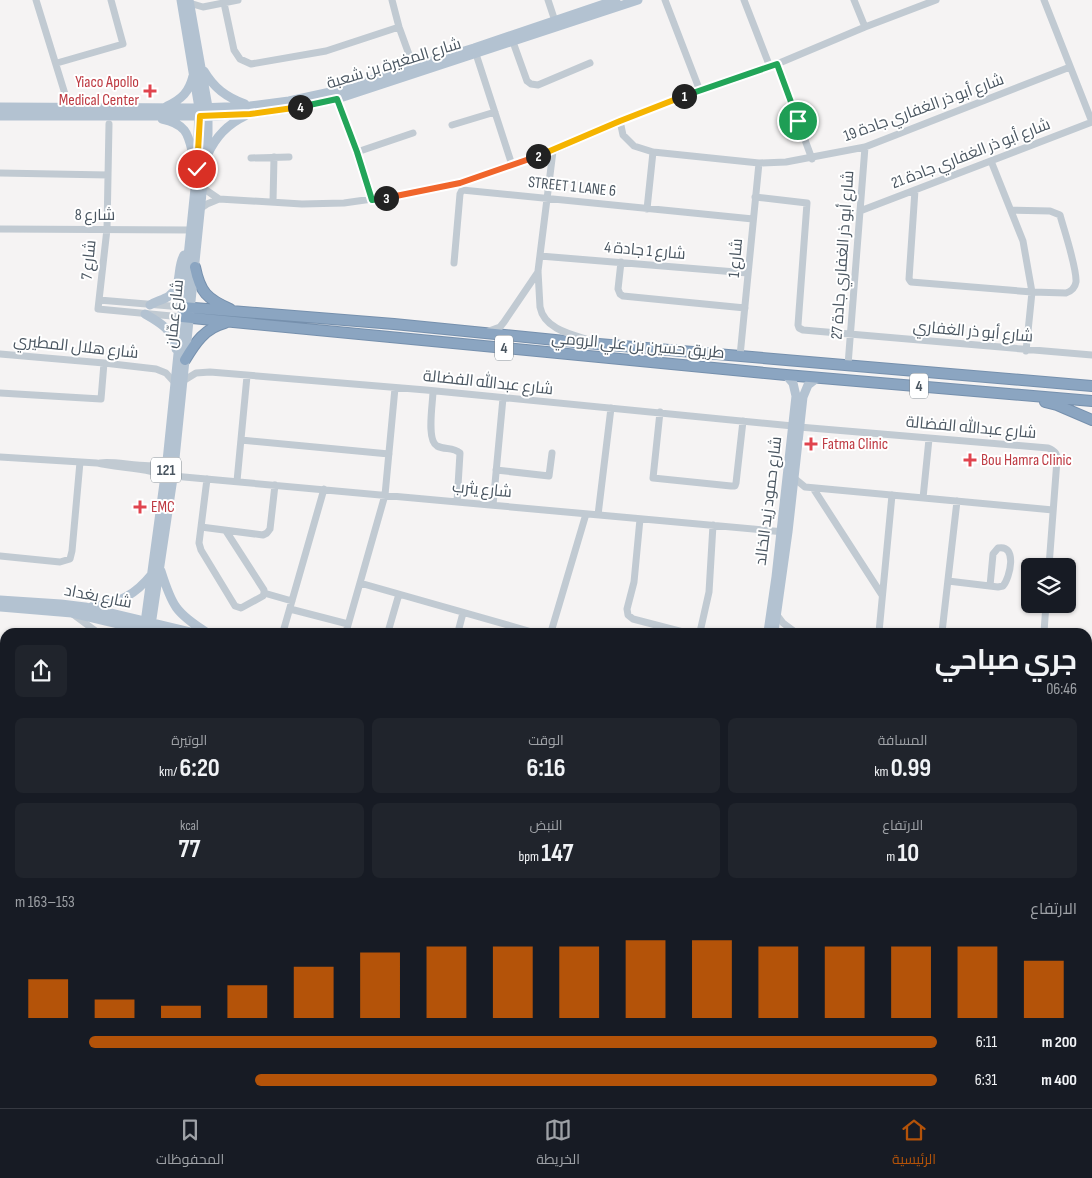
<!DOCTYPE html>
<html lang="ar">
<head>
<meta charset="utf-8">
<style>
	body { margin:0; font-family:"Sofia Sans Condensed",Cairo,sans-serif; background:#20242c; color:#f1f3f6; direction:rtl; height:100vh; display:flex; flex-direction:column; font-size:19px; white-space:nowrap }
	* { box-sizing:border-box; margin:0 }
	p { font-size:16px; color:#9ea1a6 }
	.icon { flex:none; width:28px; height:28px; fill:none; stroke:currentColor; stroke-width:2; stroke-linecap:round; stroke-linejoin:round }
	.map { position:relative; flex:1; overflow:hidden; direction:ltr }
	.sheet { position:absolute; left:0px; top:628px; width:1092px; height:481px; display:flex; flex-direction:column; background:#171b24; border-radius:15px 15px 0 0; box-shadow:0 1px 4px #0004; direction:rtl }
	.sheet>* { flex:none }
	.fabs { position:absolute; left:1021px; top:558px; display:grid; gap:10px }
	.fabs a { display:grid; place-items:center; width:55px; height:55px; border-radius:8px; background:#171b24; box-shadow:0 1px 4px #0004; font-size:25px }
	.pin { position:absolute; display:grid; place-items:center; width:42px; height:42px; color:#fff; margin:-21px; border:2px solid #fff; border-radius:50%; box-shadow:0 1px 5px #0007 }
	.km { position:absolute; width:25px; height:25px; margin:-12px; border-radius:50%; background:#222; color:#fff; font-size:14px; line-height:25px; text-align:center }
	.round { display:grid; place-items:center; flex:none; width:52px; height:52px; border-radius:8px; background:#20242c }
	.summary { display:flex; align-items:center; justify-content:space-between; height:85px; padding:0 15px }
	h1 { font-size:28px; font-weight:700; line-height:38px }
	.metrics { display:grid; grid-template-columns:repeat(3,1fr); gap:8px; height:85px; padding:5px 15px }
	.metrics div { display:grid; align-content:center; border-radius:8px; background:#20242c; text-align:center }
	.metrics b { font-size:25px; font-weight:700 }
	.metrics small { font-size:14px; font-weight:400 }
	.metrics p { font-size:14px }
	.chart { height:140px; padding:10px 15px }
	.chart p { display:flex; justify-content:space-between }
	.chart svg { width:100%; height:90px; margin-top:5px; stroke:#b45309; stroke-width:6 }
	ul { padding:0 15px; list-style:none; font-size:16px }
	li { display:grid; grid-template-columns:80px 60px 1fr; align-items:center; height:38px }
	li i { height:12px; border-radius:6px; background:#b45309 }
	.dock { display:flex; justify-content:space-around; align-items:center; height:70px; border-top:1px solid #363941; background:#171b24; font-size:14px; color:#9ea1a6 }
	.dock a { display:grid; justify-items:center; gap:2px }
	.dock .current { color:#b45309 }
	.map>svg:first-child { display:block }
</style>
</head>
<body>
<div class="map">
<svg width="1092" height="1108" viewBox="0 0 1092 1108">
	<rect width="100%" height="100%" fill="#f5f3f3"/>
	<!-- water -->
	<path fill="#90daee" d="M0,980L5,985V1104H183L187,1108H0Z"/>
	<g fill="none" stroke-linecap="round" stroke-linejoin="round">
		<defs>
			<path id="highway" d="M195,267C200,292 207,299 230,309
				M182,307L394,324L575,342L1092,386
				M182,317L786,375L1092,401
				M185,360C195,343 205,328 225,323
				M1045,402L1057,405L1092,420"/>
		</defs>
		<!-- highway casing -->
		<use href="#highway" stroke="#7690ad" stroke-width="12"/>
		<!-- minor -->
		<path stroke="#c1cad2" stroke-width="7" d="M36,0L65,94L70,101L76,107
			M392,0L399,27L415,71
			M548,0L555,21
			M665,0L700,91
			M744,0L770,67
			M854,0L865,27
			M1044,0L1092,122
			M189,3L203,7L238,0
			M224,3L234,50L240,59L251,64L326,51L399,27
			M513,42L527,81L531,84L538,85L590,63
			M476,54L512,165
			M57,63L123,44L111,0
			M777,64L812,159
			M337,99L357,152L372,200
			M620,121L623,135L634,146L653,152L759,163L786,162L865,147L1070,67
			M109,124L107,229L98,309L182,317
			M452,125L495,112
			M553,151L538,271L540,307C544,328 569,334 586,339
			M357,152L413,133
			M251,158L289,157
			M991,161L1023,241L1032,292L1026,351
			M0,173L108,175
			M203,188L219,199
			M462,190L753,219
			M915,190L909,279L911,282L1032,292L1066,293C1072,291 1075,288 1076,282C1077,268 1064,230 1060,215L1050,211L1011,210
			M755,197L807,203L798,325L799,328L803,330L1092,355
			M273,202L274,157
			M201,208L207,204L219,199L302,204L344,203L407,194L460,183L553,151L620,121L683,97L777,64L865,27L936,0
			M647,209L653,152
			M860,211L1092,122
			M0,229L190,230
			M540,256L748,273
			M621,262L618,289L620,294L623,296L745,308
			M454,263L460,194L462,190
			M99,300L182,307
			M489,331L500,327L504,322L538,272
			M0,354L104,363L156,369L166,373L175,383
			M740,356L759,163
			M848,365L865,147
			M183,381L196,373L210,372L426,390L793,426
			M433,391C433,403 426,440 437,446C445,450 453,447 460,453L457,502
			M0,393L101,399L104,363
			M660,412L653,478L731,486H735L736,483L743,421
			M799,427L1048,448C1055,451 1057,453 1057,460L1049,566
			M241,440L389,454
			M0,457L97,463C114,468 155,468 166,477
			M100,463C118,460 154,472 167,461
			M496,470L549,476L552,453
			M173,476L785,532
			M794,478L805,487L1053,510
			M207,479L199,543L201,550L235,606L241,608L263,596L264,593
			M237,481L247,376
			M813,488L882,595
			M923,498L929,439
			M493,505L503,398
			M598,515L611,408
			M640,519L634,582L627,609L628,615L633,619L683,632
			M201,527L263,535L267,533L270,529L275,485
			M226,531L264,590V593
			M0,556L60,562L70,559L72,551L80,462
			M948,581L998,587L1003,586C1010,578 1018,544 998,548L993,554L990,586
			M360,583L532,632
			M264,593L292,601
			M290,609L348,624
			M74,615L97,632
			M777,615L783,623L795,632
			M283,632L324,489
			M346,632L385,495L395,388
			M388,632L399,594
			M458,632L463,613
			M551,632L586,514
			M700,632L709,592L713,525
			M790,632H805
			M879,632L892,495
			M942,632L957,501
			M1044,632L1046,604
			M1088,658H1092
			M0,703L5,656
			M0,727L5,729
			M0,776L5,779
			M1088,862L1092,866
			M1088,946L1092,941
			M1088,1082H1092
			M489,1104L491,1108
			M887,1104L891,1108
			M988,1104L993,1108
			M549,1108L554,1104
			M612,1108L616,1104
			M621,1108L625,1104
			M900,1108L904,1104
			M1081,1108V1104"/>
		<!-- major -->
		<path stroke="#b3c2d1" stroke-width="9" d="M204,71C214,88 226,97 245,104
			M167,106C182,99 189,92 193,76
			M0,107L199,108L250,106L289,101L335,91L474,48L616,0
			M0,116H215L250,114L295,108L337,99L638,0
			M162,119C191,125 188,139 195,162
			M208,154C216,136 228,124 245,116
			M150,305C156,301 163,300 169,296C183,286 176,269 184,255
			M145,314C161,323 173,330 176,349
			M161,571C172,606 176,613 206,632
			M0,600L61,604L85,607L190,632
			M93,606C119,604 136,594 152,574
			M0,607L72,613L148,631
			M144,630L167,461L197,169L199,108L181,0
			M150,632L173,478L208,134V107L189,0
			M768,632L776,577L796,396L793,383L786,375
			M774,632L788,532L803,397L808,385L817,378
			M0,836L5,838
			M0,855L5,856
			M315,1104L319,1108
			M343,1104L347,1108
			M822,1104L827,1108
			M833,1104L837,1108
			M374,1108L378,1104
			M390,1108L394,1104
			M404,1108L405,1104"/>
		<!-- highway -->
		<use href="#highway" stroke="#8ba5c1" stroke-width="10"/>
	</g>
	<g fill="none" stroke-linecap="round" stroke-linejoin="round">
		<defs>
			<path id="split-1" d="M684,96L777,64L798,121"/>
			<path id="split-2" d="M538,156L620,121L684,96"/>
			<path id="split-3" d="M386,198L460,183L538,156"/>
			<path id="split-4" d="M300,107L337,99L357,152L372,200L386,198"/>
			<path id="split-5" d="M197,169L200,116L250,114L300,107"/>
		</defs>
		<!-- split-1 casing -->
		<use href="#split-1" stroke="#fff" stroke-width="10"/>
		<!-- split-2 casing -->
		<use href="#split-2" stroke="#fff" stroke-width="10"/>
		<!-- split-3 casing -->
		<use href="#split-3" stroke="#fff" stroke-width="10"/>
		<!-- split-4 casing -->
		<use href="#split-4" stroke="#fff" stroke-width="10"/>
		<!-- split-5 casing -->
		<use href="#split-5" stroke="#fff" stroke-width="10"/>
		<!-- split-1 -->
		<use href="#split-1" stroke="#22a559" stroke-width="6"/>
		<!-- split-2 -->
		<use href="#split-2" stroke="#f5b400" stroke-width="6"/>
		<!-- split-3 -->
		<use href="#split-3" stroke="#f0652b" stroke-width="6"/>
		<!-- split-4 -->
		<use href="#split-4" stroke="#22a559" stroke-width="6"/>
		<!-- split-5 -->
		<use href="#split-5" stroke="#f5b400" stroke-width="6"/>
	</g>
	<!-- markers -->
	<g fill="#e0444e" stroke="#fff" stroke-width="2">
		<path d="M147.5 83.5h5v5h5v5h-5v5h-5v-5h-5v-5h5z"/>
		<path d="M808.5 436.5h5v5h5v5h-5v5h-5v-5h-5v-5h5z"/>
		<path d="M967.5 452.5h5v5h5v5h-5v5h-5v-5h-5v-5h5z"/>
		<path d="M137.5 499.5h5v5h5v5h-5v5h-5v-5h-5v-5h5z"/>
	</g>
	<g text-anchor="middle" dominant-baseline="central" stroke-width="4" stroke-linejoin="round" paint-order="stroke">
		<!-- shield labels -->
		<g fill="#fff" stroke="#808990" stroke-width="1">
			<rect x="495" y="335.5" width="18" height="25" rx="4"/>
			<rect x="910" y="373.5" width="18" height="25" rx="4"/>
			<rect x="151" y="457.5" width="30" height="25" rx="4"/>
		</g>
		<g font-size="15" font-weight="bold" fill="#4a5661">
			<text x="504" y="348">4</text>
			<text x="919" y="386">4</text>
			<text x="166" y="470">121</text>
		</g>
		<!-- street labels -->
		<g font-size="16" fill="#4a5661" stroke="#fff">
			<text transform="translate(394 64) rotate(-17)">شارع المغيرة بن شعبة</text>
			<text transform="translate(924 108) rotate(-20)">شارع أبو ذر الغفاري جادة 19</text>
			<text transform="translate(971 154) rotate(-21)">شارع أبو ذر الغفاري جادة 21</text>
			<text transform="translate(572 187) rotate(6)">STREET 1 LANE 6</text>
			<text x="95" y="215">شارع 8</text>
			<text transform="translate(645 251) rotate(5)">شارع 1 جادة 4</text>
			<text transform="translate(843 255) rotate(-86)">شارع أبو ذر الغفاري جادة 27</text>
			<text transform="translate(736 258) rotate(-85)">شارع 1</text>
			<text transform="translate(89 260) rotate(-84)">شارع 7</text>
			<text transform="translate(175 314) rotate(-84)">شارع عمّان</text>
			<text transform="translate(973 332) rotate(5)">شارع أبو ذر الغفاري</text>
			<text transform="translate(638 346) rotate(5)">طريق حسين بن علي الرومي</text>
			<text transform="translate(76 347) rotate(6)">شارع هلال المطيري</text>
			<text transform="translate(488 383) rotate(6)">شارع عبدالله الفضالة</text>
			<text transform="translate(971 428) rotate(5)">شارع عبدالله الفضالة</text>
			<text transform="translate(482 490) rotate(5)">شارع يثرب</text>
			<text transform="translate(769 501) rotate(-83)">شارع حمود زيد الخالد</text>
			<text transform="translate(98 597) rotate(11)">شارع بغداد</text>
		</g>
		<!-- health labels -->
		<g font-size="16" fill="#be3a42" stroke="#fff" text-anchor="start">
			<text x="139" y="82" text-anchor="end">Yiaco Apollo<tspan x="139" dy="18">Medical Center</tspan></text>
			<text x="822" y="444">Fatma Clinic</text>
			<text x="981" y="460">Bou Hamra Clinic</text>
			<text x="151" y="507">EMC</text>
		</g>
	</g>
</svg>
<div class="fabs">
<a><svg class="icon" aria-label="layers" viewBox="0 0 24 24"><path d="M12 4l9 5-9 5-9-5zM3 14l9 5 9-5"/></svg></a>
</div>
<div class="pin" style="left:798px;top:121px;background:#1e9e55"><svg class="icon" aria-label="arrive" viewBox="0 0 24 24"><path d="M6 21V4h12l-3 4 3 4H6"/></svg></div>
<div class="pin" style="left:197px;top:169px;background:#d93025"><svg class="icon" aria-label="check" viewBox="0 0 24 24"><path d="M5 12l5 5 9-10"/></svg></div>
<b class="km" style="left:684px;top:96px">1</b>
<b class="km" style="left:538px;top:156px">2</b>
<b class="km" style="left:386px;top:198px">3</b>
<b class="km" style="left:300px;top:107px">4</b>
<section class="sheet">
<div class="summary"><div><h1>جري صباحي</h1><p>06:46</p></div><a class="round"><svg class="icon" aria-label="share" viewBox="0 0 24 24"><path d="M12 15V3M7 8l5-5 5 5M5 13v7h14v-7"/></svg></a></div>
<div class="metrics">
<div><p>المسافة</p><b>0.99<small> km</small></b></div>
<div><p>الوقت</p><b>6:16</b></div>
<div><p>الوتيرة</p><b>6:20<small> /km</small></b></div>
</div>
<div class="metrics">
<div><p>الارتفاع</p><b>10<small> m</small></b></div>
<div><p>النبض</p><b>147<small> bpm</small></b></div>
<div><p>kcal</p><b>77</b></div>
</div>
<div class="chart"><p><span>الارتفاع</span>153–163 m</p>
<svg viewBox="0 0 160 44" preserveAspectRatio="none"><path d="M5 44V25M15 44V35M25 44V38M35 44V28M45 44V19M55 44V12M65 44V9M75 44V9M85 44V9M95 44V6M105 44V6M115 44V9M125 44V9M135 44V9M145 44V9M155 44V16"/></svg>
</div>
<ul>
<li><b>200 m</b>6:11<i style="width:92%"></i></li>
<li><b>400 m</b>6:31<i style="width:74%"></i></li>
</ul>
</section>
</div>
<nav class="dock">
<a class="current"><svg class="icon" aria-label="home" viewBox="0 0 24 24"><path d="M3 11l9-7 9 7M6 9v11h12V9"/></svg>الرئيسية</a>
<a><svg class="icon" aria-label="map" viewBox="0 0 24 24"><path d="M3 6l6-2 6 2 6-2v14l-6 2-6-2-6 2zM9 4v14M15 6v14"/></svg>الخريطة</a>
<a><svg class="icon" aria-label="saved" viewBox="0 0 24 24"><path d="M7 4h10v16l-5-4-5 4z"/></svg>المحفوظات</a>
</nav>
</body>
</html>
